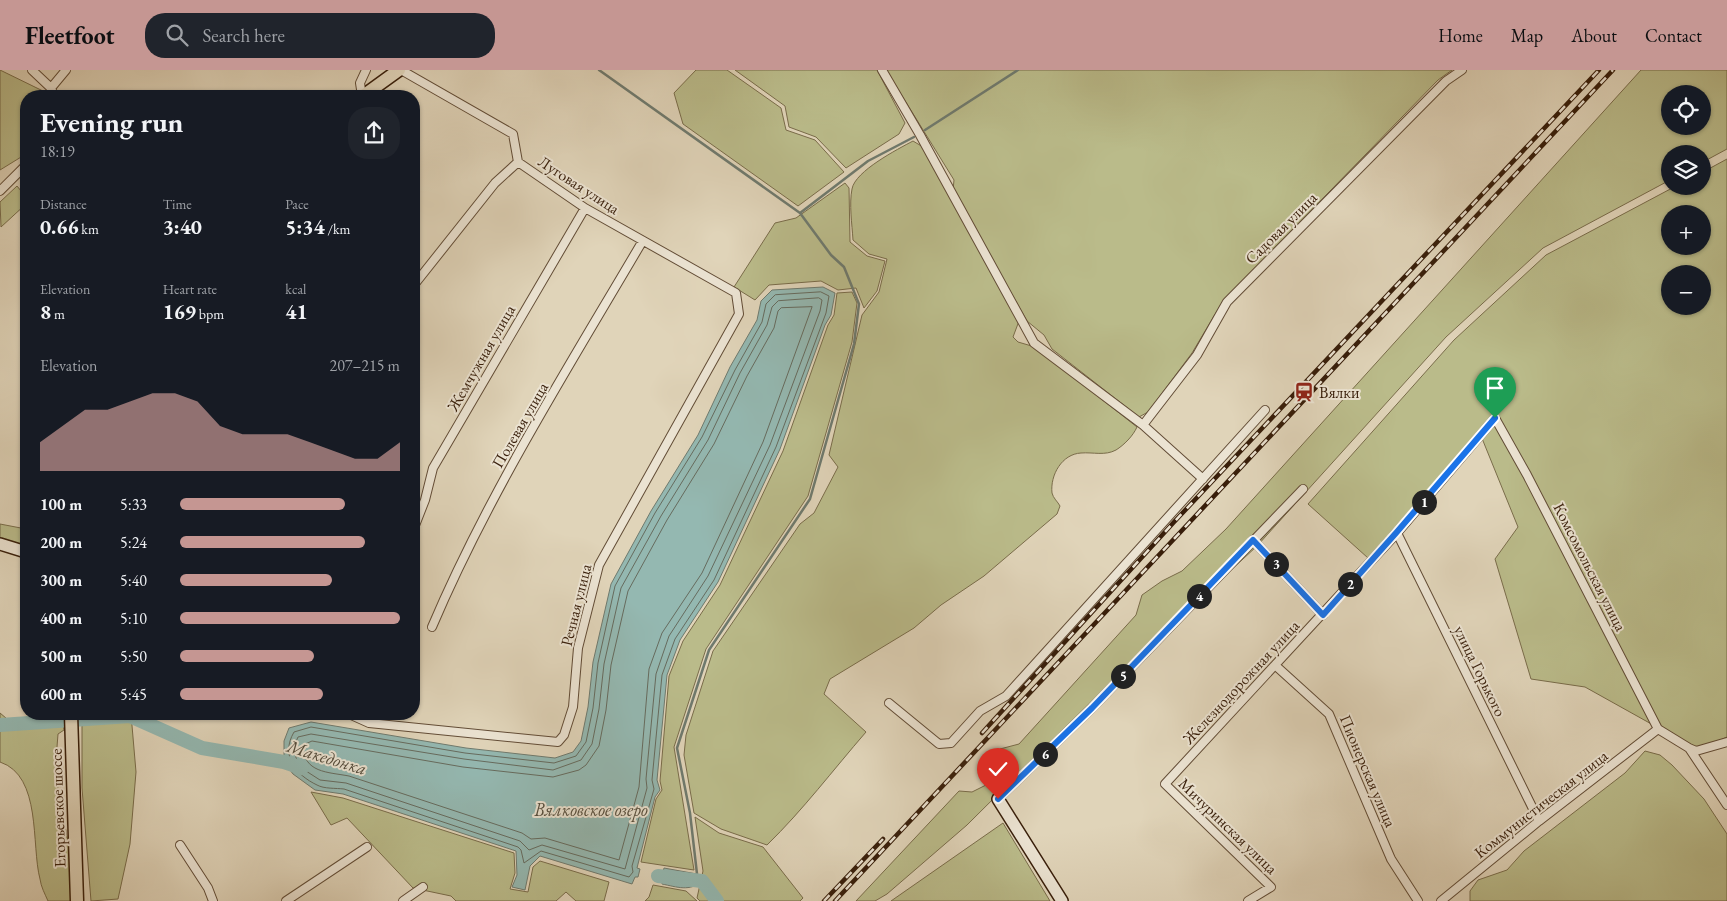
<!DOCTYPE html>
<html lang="en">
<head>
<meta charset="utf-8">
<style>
	body { margin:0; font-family:"EB Garamond",serif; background:#20242c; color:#f1f3f6; height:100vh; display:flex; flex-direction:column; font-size:19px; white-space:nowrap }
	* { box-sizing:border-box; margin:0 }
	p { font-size:16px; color:#9ea1a6 }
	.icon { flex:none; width:28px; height:28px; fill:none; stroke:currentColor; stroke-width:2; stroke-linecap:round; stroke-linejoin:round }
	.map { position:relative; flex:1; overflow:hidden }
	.panel { position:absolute; left:20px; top:20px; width:400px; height:630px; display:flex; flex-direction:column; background:#171b24; border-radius:20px; box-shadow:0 1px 4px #0004 }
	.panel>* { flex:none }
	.buttons { position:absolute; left:1661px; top:15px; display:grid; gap:10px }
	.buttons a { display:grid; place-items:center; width:50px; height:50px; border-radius:50%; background:#171b24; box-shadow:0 1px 4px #0004; font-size:25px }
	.pin { position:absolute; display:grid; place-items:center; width:42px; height:42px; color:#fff; margin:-51px -21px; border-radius:50% 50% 50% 0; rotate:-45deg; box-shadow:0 0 5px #0007 }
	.pin .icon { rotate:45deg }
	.km { position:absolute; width:25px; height:25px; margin:-12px; border-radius:50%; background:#222; color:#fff; font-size:14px; line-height:25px; text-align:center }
	.round { display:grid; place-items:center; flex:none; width:52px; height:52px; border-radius:20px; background:#20242c }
	.summary { display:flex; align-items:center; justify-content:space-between; height:85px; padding:0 20px }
	h1 { font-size:28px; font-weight:700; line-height:38px }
	.stats { display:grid; grid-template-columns:repeat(3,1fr); gap:8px; height:85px; padding:5px 20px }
	.stats div { display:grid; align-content:center }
	.stats b { font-size:21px; font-weight:700 }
	.stats small { font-size:14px; font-weight:400 }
	.stats p { font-size:14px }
	.chart { height:140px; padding:10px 20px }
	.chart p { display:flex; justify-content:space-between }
	.chart svg { width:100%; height:90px; margin-top:5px; fill:#c59692; opacity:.7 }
	ul { padding:0 20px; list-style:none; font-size:16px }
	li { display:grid; grid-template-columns:80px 60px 1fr; align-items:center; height:38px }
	li i { height:12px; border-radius:6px; background:#c59692 }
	header { display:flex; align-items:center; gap:30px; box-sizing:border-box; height:70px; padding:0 25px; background:#c59692; color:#111 }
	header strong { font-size:24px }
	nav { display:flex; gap:28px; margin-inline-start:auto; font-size:18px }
	.search { width:350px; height:45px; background:#20242c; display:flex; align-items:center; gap:12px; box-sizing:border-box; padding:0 18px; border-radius:20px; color:#9ea1a6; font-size:19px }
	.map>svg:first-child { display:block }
</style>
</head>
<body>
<header>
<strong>Fleetfoot</strong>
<div class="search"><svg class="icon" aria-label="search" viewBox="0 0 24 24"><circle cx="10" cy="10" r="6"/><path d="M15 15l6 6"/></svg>Search here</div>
<nav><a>Home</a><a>Map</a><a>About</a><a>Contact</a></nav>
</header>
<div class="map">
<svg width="1727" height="831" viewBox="0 0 1727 831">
	<rect width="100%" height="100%" fill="#e0d4b9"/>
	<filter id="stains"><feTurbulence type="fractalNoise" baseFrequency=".004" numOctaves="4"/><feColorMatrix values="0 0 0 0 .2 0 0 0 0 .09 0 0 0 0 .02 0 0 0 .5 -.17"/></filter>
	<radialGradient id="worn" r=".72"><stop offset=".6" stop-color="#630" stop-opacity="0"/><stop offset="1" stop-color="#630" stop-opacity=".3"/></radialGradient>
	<!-- green -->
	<path fill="#babb8a" stroke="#796c4a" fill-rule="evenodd" d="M0,0L43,21L48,26H26V84L0,100Z
		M696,0H727L781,38L786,60L815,70L844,102L798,136L683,54L674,23Z
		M735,0H877L905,53L899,64L846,98L816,67L789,57L785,36Z
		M886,0H1452L1438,10L1223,231L1192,283L1148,342L1139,347L1052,279L1044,265L1027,251L953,120L954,110Z
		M1641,0H1727V79L1703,92L1702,84H1670V110L1543,178L1446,267L1257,476L1118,605L967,755L887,824L875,831H856L959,721L972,722L988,714L1000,679L1019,674L1136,545L1142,525L1162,511L1182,501L1226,459ZM1670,24H1702V56H1670Z
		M913,71L923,77L1019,251L1013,267L1018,272L1035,277L1137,357C1133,366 1124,375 1116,380C1105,386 1093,382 1081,383C1062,384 1050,405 1052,423C1053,428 1058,432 1060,436L1057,444L984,506L941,535L914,558L830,609L824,624L866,662C833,700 803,740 767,775L721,759L694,743L684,685L686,665L713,581L800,454L814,443L838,397L829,385L862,245L879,222L887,189L869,184L853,170C852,154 849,134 852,119C855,101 898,79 913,71Z
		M1727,89V667L1698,680L1585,617L1531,609L1495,489L1518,457L1479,361L1368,488L1308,434L1454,270L1546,185L1676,116H1702L1703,102ZM1670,144H1702V176H1670ZM1670,204H1702V236H1670Z
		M845,113L849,118L850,172L867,186L885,191L877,221L864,238L856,218L838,220L821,211L769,215L755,230L734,217L775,153L796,148Z
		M17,116L26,127V134L1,157L0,132Z
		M852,222L857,233L852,272L808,426L706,579L674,677L694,800L641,792L656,729L662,720L660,711L669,606L683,571L720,515L783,381L828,255L834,245L837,223Z
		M0,454L26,459V478L0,470Z
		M0,643L19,659L63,654L64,660L58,664L55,703L69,777L72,831H48C45,824 41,817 40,809C31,775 42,706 0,692Z
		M82,644H131L136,702L130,774L118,829L91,831L82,718Z
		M1645,681L1660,685L1672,695L1704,729L1727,764V831H1470V821L1478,810L1507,800L1524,781L1625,703Z
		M311,722L343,728L514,783L515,803L510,819L528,822L533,797L540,791L609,812L604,831H576L566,822L556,831H456L451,826L413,818L347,748L331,755Z
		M695,747L719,763L763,777L803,828L800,831H700L697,828L703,801Z
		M1003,753L1050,831H891Z
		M653,815L686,821L697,831H645L649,827Z"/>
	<!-- water -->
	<path fill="#94b8b1" stroke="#6f7a6e" d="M823,217L835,223L831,245L825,255L780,379L718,512L680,570L667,605L657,710L660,720L655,727L637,798L640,799L638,807H635L632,814L540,786L530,796L525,820L512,817L517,805L516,781L343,724L315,720L293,704L284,692V671L289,658L311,652L466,678L555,688L573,682L581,671L588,637L593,592L611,514L651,441L698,365L730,297L757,250L761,231L772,220Z
		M664,798L697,804L702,811C690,822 677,817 662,814V810L658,809V802H663Z"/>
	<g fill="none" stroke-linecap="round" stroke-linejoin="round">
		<!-- shore -->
		<path stroke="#666b5e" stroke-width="1" d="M821,222L829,226L826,243L776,377L714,510L675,569L662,605L652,710L654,719L632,796L633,802L629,807L541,781L524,793L521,780L518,777L344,719C336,718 324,719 317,715C296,705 280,686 294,662L311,657L465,683L554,693L576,686L586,672L593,638L598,593L615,516L655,443L702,367L735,300L762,252L766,234L775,225Z
			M819,228L822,230L820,241L770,375L708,506L669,566L656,604L646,709L647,718L625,799L542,775L529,780L520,771L346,713L320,710L306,701L296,688L295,674L298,667L311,664L464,689L553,700L581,690L592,674L599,639L604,594L621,518L661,446L708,370L740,303L767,255L772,237L778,231Z
			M812,237L763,372L702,503L662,563L649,599L639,717L619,790L545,768L531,769L522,763L349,706C328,702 303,703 303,675L312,671L463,697L553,707L579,700L586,695L599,676L606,640L611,595L628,521L667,450L714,374L747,306L774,258L778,241L781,238Z
			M669,804L692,808L694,811L686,813L668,810L666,807Z"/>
		<!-- stream -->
		<path stroke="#6f7a6e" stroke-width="2.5" d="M599,0L800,143L831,185L844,197L859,234L854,274L810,429L709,580L677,678L690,743L697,804
			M925,60L1018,0
			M800,143L868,91L914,67"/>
		<!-- river -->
		<path stroke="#94b8b1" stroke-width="14" d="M0,655L130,646L202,678L284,692L302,698
			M658,806L702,811L717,831"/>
		<defs>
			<path id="street" d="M32,0L51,18L54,26
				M882,0L920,65L1034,273L1143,355L1203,409
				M51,18L66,0
				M362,26L360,13L366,0
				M0,121L26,95
				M414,215L495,113L518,92
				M1143,355L1197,285L1227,232L1446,11L1462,0
				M414,458L425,430L433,398L585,138
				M1397,463L1539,751
				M1253,470L1323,545
				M432,557C489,423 568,298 642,172
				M1276,596L1329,644L1391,789L1418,831
				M889,633L939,674L951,673L980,641L1006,626L1265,340
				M349,644L369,653L558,672L564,665L573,637L578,578L599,495L739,244L736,223L585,138L518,92L513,64L401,0
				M1658,659L1689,678L1727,735
				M1689,678L1696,681L1727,672
				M998,729L1092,638L1303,419
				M180,775L208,818L213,831
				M286,831L367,777
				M403,831L423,817
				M1248,831L1271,817L1165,714L1397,463L1495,348L1527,405L1658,659
				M1441,831L1539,751L1658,659"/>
			<path id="secondary" d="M0,474L26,482
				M998,729L1062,831"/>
			<path id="primary" d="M363,26L399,0
				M71,644L77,831"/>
		</defs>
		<!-- street casing -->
		<use href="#street" stroke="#624c36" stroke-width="10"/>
		<!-- secondary casing -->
		<use href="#secondary" stroke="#381e0a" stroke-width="14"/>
		<!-- primary casing -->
		<use href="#primary" stroke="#381e0a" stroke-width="15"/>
		<!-- street -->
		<use href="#street" stroke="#ebe3d2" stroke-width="8"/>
		<!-- secondary -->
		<use href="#secondary" stroke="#ebe3d2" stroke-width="11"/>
		<!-- primary -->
		<use href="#primary" stroke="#e0d4b9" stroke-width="12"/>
		<defs>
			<path id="rail" d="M982,663L1174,452L1599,0
				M824,831L883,769
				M835,831L1613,0"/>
		</defs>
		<!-- rail casing -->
		<use href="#rail" stroke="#381e0a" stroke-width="4.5"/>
		<!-- rail -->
		<use href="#rail" stroke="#ebe3d2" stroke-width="2.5" stroke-dasharray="8" stroke-linecap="butt"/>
	</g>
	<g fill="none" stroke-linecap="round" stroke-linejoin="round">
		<defs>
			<path id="route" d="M998,729L1092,638L1253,470L1323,545L1396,463L1495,348"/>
		</defs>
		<!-- route casing -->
		<use href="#route" stroke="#fff" stroke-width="10"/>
		<!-- route -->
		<use href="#route" stroke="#1a73e8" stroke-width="6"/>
	</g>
	<!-- icons -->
	<defs>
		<symbol id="station-bare" viewBox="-9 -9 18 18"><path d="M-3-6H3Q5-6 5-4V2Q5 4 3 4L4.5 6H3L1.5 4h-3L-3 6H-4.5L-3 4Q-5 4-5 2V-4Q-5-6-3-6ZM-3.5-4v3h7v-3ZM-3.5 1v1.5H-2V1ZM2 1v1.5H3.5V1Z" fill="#8f2418" stroke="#ebe3d2" stroke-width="2.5" paint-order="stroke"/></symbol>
	</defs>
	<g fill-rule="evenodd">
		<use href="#station-bare" x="1290" y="308" width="28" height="28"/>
	</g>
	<g text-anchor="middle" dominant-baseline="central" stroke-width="4" stroke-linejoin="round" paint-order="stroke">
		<!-- street labels -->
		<g font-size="16" fill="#381e0a" stroke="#ebe3d2">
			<text transform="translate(579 115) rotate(33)">Луговая улица</text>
			<text transform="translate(1281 158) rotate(-45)">Садовая улица</text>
			<text transform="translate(481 288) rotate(-60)">Жемчужная улица</text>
			<text transform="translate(520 355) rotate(-60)">Полевая улица</text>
			<text transform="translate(1590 497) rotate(63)">Комсомольская улица</text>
			<text transform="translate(576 535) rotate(-76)">Речная улица</text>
			<text transform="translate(1480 601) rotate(64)">улица Горького</text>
			<text transform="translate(1241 612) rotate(-47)">Железнодорожная улица</text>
			<text transform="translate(1368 701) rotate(67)">Пионерская улица</text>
			<text transform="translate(1541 734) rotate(-38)">Коммунистическая улица</text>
			<text transform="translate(58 738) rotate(-92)">Егорьевское шоссе</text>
			<text transform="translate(1228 756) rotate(44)">Мичуринская улица</text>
		</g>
		<!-- poi labels -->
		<g font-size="16" fill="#381e0a" stroke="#ebe3d2" text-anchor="start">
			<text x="1319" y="322">Вялки</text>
		</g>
		<!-- water labels -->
		<g font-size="18" font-style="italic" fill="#544c3c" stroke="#ebe3d2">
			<text transform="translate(327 687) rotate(17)">Македонка</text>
			<text x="591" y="739">Вялковское озеро</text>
		</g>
	</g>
	<rect width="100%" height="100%" filter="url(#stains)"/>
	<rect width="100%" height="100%" fill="url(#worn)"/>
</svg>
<div class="buttons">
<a><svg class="icon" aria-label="locate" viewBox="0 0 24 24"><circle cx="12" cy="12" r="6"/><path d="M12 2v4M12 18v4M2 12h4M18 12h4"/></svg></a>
<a><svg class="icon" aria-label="layers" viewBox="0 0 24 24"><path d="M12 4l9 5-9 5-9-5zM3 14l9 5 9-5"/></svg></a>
<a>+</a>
<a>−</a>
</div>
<div class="pin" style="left:1495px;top:348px;background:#1e9e55"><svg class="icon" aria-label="arrive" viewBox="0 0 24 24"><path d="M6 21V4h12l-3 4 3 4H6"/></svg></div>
<div class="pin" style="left:998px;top:729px;background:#d93025"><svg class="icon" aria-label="check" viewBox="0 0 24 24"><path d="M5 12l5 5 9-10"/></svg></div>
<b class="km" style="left:1424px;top:432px">1</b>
<b class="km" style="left:1350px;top:514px">2</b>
<b class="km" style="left:1276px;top:494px">3</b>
<b class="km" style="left:1199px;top:526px">4</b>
<b class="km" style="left:1123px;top:606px">5</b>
<b class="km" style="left:1045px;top:684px">6</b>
<section class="panel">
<div class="summary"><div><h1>Evening run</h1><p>18:19</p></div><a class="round"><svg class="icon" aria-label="share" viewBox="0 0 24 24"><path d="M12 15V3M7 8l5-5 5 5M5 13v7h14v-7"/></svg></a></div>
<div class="stats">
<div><p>Distance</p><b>0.66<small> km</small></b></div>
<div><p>Time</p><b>3:40</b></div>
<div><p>Pace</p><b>5:34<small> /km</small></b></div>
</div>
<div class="stats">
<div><p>Elevation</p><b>8<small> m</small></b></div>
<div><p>Heart rate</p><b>169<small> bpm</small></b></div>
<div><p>kcal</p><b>41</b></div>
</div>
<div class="chart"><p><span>Elevation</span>207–215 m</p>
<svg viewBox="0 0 160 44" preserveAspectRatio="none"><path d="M0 44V30L10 22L20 14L30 14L40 10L50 6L60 6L70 10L80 22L90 26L100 26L110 26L120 30L130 34L140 38L150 38L160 30V44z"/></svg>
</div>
<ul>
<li><b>100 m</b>5:33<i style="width:75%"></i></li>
<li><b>200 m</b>5:24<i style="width:84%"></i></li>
<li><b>300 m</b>5:40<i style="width:69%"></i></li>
<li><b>400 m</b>5:10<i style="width:100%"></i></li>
<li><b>500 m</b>5:50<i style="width:61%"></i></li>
<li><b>600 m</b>5:45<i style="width:65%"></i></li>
</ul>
</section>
</div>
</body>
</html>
